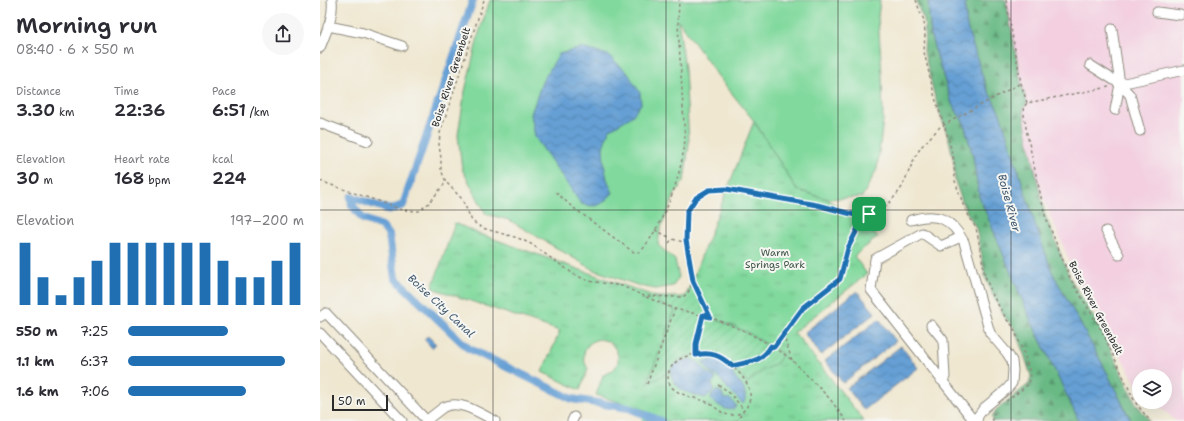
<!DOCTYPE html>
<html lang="en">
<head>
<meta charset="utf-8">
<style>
	body { margin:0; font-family:"Shantell Sans",sans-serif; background:#f7f7f7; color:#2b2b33; height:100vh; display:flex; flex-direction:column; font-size:15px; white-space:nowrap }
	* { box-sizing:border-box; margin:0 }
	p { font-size:13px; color:#7c7c81 }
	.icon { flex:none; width:22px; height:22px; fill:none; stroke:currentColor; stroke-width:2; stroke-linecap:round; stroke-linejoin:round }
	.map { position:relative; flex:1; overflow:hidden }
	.drawer { display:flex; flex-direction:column; background:#fff; width:320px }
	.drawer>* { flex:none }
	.tools { position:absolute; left:812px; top:369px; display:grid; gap:8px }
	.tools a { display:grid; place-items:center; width:40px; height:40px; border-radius:50%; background:#fff; box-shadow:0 4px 16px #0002; font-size:20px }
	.scale { position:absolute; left:12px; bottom:10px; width:56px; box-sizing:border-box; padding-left:4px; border:2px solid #2b2b2b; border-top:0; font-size:11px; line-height:14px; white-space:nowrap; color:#2b2b2b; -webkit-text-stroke:3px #f6f6f2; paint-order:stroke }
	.pin { position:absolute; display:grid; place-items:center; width:34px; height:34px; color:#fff; margin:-17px; border-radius:8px; box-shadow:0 2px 6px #0006 }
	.round { display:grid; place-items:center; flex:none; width:42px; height:42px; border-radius:21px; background:#f7f7f7 }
	.summary { display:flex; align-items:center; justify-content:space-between; height:68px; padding:0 16px }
	h1 { font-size:22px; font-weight:600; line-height:30px }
	.figures { display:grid; grid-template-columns:repeat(3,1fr); gap:6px; height:68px; padding:4px 16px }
	.figures div { display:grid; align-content:center }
	.figures b { font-size:17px; font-weight:600 }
	.figures small { font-size:11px; font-weight:400 }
	.figures p { font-size:11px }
	.chart { height:112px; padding:8px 16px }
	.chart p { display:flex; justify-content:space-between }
	.chart svg { width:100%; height:72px; margin-top:4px; stroke:#1f6fb2; stroke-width:6 }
	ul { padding:0 16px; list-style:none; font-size:13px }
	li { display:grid; grid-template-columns:64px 48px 1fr; align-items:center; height:30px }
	li i { height:10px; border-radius:5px; background:#1f6fb2 }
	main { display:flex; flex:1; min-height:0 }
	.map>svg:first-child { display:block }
</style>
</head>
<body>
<main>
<section class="drawer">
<div class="summary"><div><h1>Morning run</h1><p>08:40 · 6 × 550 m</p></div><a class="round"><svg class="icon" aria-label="share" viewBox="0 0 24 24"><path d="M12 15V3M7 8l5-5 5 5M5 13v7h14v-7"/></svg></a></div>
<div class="figures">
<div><p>Distance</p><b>3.30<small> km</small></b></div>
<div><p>Time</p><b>22:36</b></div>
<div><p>Pace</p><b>6:51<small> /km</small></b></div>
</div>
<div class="figures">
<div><p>Elevation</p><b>30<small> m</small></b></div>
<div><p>Heart rate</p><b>168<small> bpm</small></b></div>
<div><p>kcal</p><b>224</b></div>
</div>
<div class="chart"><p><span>Elevation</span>197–200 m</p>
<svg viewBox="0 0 160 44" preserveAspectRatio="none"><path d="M5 44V6M15 44V27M25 44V38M35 44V27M45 44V17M55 44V6M65 44V6M75 44V6M85 44V6M95 44V6M105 44V6M115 44V17M125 44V27M135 44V27M145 44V17M155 44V6"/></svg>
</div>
<ul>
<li><b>550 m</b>7:25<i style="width:57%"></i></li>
<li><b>1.1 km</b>6:37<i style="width:89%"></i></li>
<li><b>1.6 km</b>7:06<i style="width:67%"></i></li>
</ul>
</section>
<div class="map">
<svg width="864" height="421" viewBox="0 0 864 421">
	<defs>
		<pattern id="forest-firs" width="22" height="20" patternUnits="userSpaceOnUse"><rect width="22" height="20" fill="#68b984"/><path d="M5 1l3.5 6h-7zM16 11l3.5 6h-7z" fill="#56976c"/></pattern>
		<pattern id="park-tufts" width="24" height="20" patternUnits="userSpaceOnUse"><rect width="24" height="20" fill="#81d99d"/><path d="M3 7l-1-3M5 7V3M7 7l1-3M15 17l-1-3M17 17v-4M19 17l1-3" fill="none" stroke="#70ba87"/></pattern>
		<pattern id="garden-furrows" width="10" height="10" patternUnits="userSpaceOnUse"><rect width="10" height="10" fill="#81d99d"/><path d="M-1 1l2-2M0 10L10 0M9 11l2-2" fill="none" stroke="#70ba87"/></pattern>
		<pattern id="water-waves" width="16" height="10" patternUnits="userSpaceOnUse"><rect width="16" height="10" fill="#659fd4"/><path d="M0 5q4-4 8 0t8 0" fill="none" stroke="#5382ac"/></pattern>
	</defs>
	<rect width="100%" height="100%" fill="#f6f6f2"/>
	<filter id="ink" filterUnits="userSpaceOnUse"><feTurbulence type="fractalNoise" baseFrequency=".025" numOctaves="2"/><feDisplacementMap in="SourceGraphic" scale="8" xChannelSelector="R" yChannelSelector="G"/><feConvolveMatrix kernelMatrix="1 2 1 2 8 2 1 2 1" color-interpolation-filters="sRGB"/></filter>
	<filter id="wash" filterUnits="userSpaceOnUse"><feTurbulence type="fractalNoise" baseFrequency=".012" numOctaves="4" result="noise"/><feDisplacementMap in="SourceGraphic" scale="16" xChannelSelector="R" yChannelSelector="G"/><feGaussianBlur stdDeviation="0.9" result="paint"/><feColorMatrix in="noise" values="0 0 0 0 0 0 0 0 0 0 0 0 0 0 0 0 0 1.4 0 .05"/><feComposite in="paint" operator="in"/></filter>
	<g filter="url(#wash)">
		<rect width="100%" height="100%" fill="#efe7d0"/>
		<!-- built -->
		<path fill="#f3cfe0" d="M653,0H864V421H856L834,402H845V376H819V389L754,272L687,113Z"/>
		<!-- grass -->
		<path fill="#81d99d" stroke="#568264" d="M170,0H560L558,17L562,75L563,120L557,169L542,197L507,199L477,190L434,121L398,76L358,20L365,69L369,143L364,181L355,194L340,230L338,245L355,260L359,277L353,286L336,289L320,286L274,270L189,220L166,214L142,169L138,135L145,91L159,33Z"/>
		<!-- forest -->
		<path fill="url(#forest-firs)" stroke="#4a7258" d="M596,0H608L611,37L632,104L644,123L653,156L659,196L709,316L759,421H673L672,417L676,410L709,384L711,376L704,354L693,326L687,320L673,296L665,276L661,252L656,228L644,207L635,181L634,162L629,140L615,98L604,52L605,33L604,20L600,12Z
			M646,0H686L701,83L707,103L703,109L707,134L725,215L750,278L782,331L815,402L830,421H811L783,365L732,272L716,227L680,113L666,87L647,27L645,8Z"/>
		<!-- park -->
		<path fill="url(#park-tufts)" stroke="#568264" d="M434,121L477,190L507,199L558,237L534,256L547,274L474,332L544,421H322L325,410L276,395L283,375C318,365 284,321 266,348C262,355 264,362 268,369L260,390L222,372L240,331L112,288L135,223L157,233L362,306Z"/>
		<!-- garden -->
		<path fill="url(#garden-furrows)" stroke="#568264" d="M373,281L390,317L427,332L463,354L457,363L444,370L427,383L412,366L394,355L382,353L369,356L358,360L348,373L327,384L355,310L341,304L335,297H363L368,293Z"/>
		<!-- water -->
		<path fill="url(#water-waves)" stroke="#486580" d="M608,0H646L645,8L647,27L666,87L680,113L716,227L732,272L783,365L811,421H759L709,316L659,196L653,156L644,123L632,104L611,37Z
			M262,48L288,55L307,72L320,93L321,104L312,116L289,130L283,147L284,164L287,179L293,193C280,206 279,208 261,204L215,137L211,114L222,82L239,54Z
			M537,291L555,313L501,355L484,333Z
			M559,319L576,341L523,383L505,361Z
			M108,336L116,344L112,348L104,339Z
			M581,346L598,368L544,410L527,388Z
			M395,358C403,362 413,368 414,377C422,383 429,395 423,404L409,390L399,378L390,372L382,362Z
			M370,359L378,362L388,373L395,377L396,379L392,383L394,390L385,398L363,391L354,383C354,379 351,377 351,374C350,362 362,362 370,359Z
			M397,390L402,393L404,399C410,397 413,401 416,406L414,409C406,412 397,404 391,400V396Z"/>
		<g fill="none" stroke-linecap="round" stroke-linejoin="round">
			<!-- canal -->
			<path stroke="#659fd4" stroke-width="8" d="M153,0L83,205L70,210L31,197L32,205L43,219L62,226L69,235L75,278L148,348L252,399L309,408L341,421"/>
		</g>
	</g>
	<g filter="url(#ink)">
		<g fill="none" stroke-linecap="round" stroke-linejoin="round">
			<defs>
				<path id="minor" d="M837,12L860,15
					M8,26L43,33L82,46
					M792,29L800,84L795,110
					M0,48C6,32 14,17 12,0
					M770,65L800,84L810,95L820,131
					M800,84L864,70
					M0,123L48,141
					M591,220C617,212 631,218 644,242L670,333L687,353L692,361L693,370L692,383L687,389L664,408L658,416L657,421
					M786,231L799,255
					M641,237L621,246L602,233L555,259L551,290L654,421
					M0,317L6,313L107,421
					M611,325L623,340L625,377L621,380
					M0,333L82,421
					M106,421C112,416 118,411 124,407C140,399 161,414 175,421
					M252,421L254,417"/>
			</defs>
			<!-- minor casing -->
			<use href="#minor" stroke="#8d897e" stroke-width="11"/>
			<!-- path -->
			<path stroke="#8d897e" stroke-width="1.5" stroke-dasharray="3 3" stroke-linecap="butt" d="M164,0L120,133L119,145L121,158V170L126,182L142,199L152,221L162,228L198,238L211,244L255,275L269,281L302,286L324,296L358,297H363L368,293L373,281L366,240L367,213L376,198L389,190L407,189L497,205L539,216L549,214L560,210L568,204L577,194L582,187L595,157L601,147L620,127L701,83
				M596,0L600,12L604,20L605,33L604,52L615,98L629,140L634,162L635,181L644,207L656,228L661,252L665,276L673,296L687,320L693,326L704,354L711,376L709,384L684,403
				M686,0L701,83L707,103
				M789,87L707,103L703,108L707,134L725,215L750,278L782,331L815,402L830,421
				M0,181L83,210L99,211L109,203L126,182
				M236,192L251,206L312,251C313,252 317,253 318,252C323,251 327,243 330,239C349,209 361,175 365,140L358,25L359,0
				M335,230L351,238
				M349,243L352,239L364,242L366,240
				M373,281L390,316
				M326,297L355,309L390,317L427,332L454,347L472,360L481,369L510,399L526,421
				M454,347L466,331
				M376,355V344L382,315
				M472,360L465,340L466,331L483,308L520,279L528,248L540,224L549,214
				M412,366C407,361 402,357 394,355C385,352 371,354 362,358C349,364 342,380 355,390C365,397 378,398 389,403C397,408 403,416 413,415C418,415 423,412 426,408C437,392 424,377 412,366C430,361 441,363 451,346
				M327,384L355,309
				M398,385C409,390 416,401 424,410L417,421
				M673,421L672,417L676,410"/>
			<!-- minor -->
			<use href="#minor" stroke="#fff" stroke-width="9"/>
		</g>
	</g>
	<g fill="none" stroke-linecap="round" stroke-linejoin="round" filter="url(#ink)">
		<defs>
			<path id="route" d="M406,189L497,205L539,216L549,214L540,224L528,248L520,279L483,308L454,347L451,346C441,363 430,361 412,366C401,356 391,351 376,355V344L383,315L390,317L373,281L366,240L367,212L376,198L389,190Z"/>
		</defs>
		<!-- route casing -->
		<use href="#route" stroke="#fff" stroke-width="8"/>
		<!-- route -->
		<use href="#route" stroke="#1f6fb2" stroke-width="5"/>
	</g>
	<!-- grid -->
	<path fill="none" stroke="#2b2b2b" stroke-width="1" stroke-opacity="0.55" d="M173,0V421M346,0V421M518,0V421M691,0V421M0,210H864"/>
	<g text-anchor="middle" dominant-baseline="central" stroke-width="4" stroke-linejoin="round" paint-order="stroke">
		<!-- street labels -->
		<g font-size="10" fill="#2b2b2b" stroke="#f6f6f2">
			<text transform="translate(131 77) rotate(-72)">Boise River Greenbelt</text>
			<text transform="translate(776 308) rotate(62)">Boise River Greenbelt</text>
		</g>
		<!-- park labels -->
		<g font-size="10" fill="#405648" stroke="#f6f6f2">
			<text x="455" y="252">Warm<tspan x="455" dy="12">Springs Park</tspan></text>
		</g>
		<!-- water labels -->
		<g font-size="11" font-style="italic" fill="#42596f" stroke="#f6f6f2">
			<text transform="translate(689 203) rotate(75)">Boise River</text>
			<text transform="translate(121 306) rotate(43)">Boise City Canal</text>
		</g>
	</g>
</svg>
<div class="tools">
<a><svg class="icon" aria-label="layers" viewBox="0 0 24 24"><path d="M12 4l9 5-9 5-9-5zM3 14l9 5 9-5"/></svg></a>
</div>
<div class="scale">50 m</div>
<div class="pin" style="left:549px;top:214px;background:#1e9e55"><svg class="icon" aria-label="arrive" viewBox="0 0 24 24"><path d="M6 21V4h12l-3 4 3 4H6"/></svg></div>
</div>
</main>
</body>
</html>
